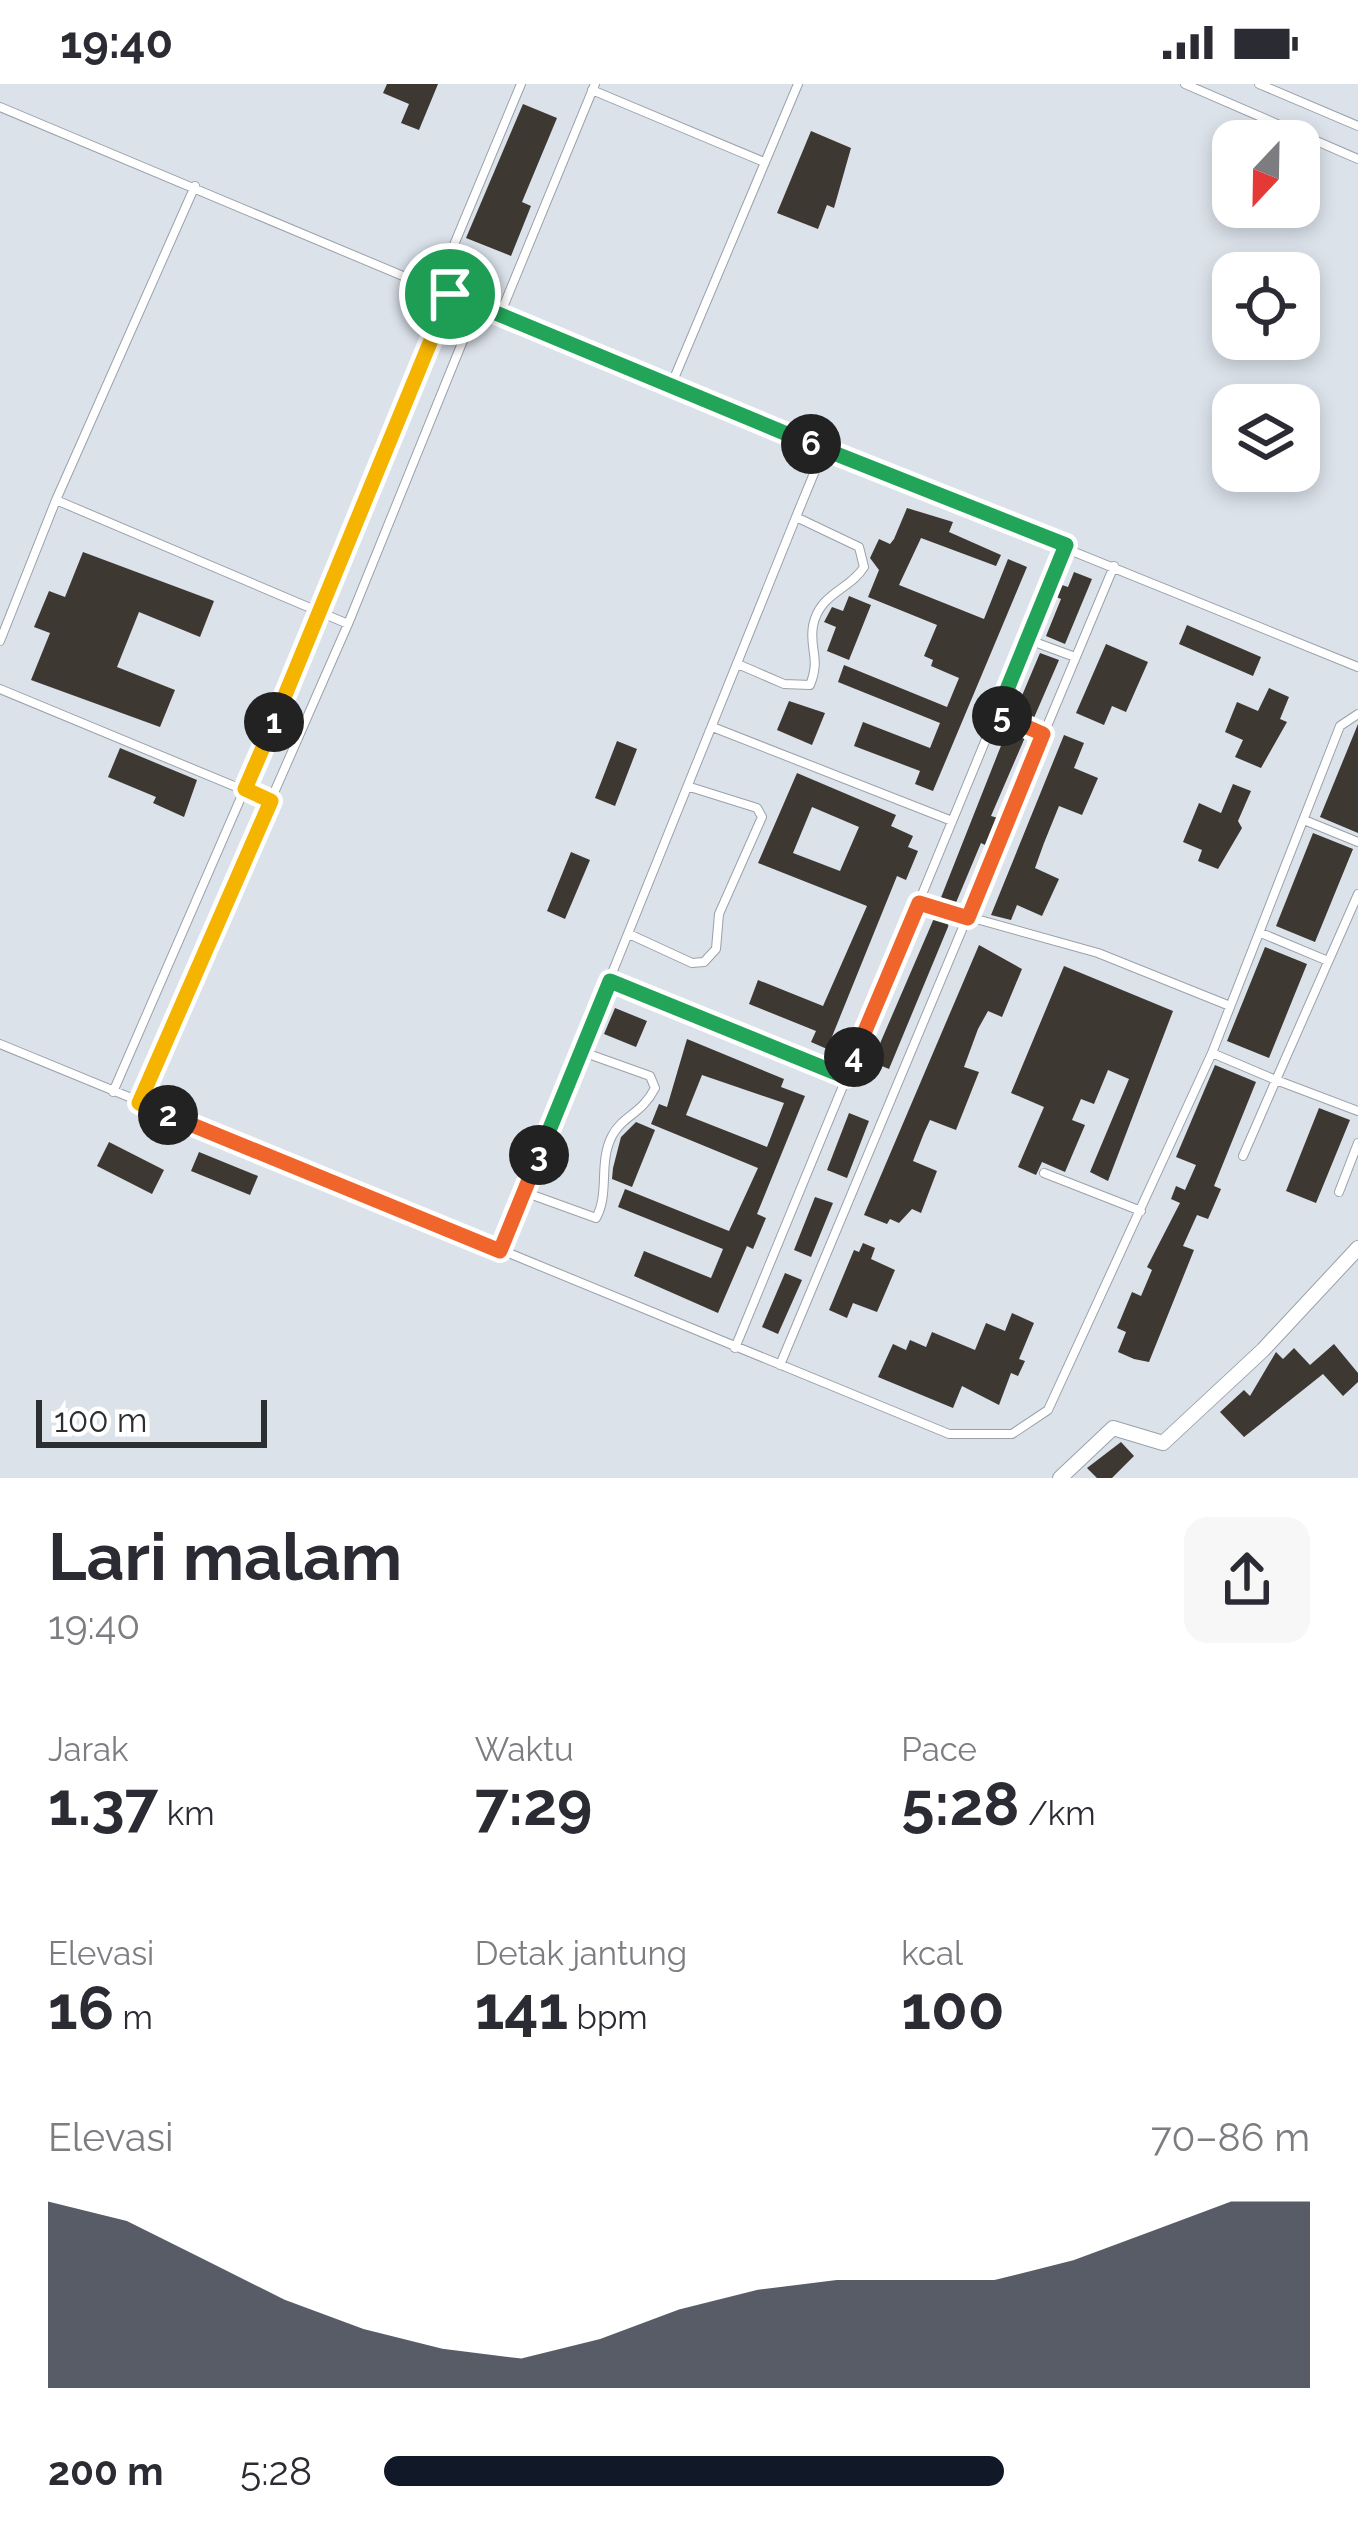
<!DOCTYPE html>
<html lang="id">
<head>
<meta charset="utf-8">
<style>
	body { margin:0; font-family:Raleway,sans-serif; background:#f7f7f7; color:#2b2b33; height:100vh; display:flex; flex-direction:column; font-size:45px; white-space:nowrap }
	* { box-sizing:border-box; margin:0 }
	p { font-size:39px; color:#7c7c81 }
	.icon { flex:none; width:66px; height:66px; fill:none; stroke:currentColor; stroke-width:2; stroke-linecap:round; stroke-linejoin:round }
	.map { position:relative; height:1394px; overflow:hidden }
	.panel { display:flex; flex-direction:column; background:#fff; flex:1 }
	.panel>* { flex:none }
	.needle { width:78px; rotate:202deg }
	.buttons { position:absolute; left:1212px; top:36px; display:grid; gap:24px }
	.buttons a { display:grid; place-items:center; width:108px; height:108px; border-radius:24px; background:#fff; box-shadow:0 6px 18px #0003; font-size:60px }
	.scale { position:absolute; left:36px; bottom:30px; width:231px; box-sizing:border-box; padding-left:12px; border:6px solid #2c2f32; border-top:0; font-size:33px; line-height:42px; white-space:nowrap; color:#2c2f32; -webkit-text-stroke:9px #fff; paint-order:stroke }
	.pin { position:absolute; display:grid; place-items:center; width:102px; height:102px; color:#fff; margin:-51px; border:6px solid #fff; border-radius:50%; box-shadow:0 3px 12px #0007 }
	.km { position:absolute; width:60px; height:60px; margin:-30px; border-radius:50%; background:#222; color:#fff; font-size:33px; line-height:60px; text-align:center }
	.round { display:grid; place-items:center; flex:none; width:126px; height:126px; border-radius:24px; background:#f7f7f7 }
	.overview { display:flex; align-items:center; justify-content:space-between; height:204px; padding:0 48px }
	h1 { font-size:66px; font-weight:700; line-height:90px }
	.figures { display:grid; grid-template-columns:repeat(3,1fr); gap:18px; height:204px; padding:12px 48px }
	.figures div { display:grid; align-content:center }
	.figures b { font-size:60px; font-weight:700 }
	.figures small { font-size:33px; font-weight:400 }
	.figures p { font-size:33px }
	.chart { height:336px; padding:24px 48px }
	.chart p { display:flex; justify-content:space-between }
	.chart svg { width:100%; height:216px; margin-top:12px; fill:#111827; opacity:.7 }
	ul { padding:0 48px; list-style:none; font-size:39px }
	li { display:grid; grid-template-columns:192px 144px 1fr; align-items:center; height:90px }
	li i { height:30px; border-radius:15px; background:#111827 }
	.status { display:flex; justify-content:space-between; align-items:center; height:84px; padding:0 60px; background:#fff; direction:ltr }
	.status svg { height:33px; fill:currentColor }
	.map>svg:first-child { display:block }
</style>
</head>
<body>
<div class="status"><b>19:40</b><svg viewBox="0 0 49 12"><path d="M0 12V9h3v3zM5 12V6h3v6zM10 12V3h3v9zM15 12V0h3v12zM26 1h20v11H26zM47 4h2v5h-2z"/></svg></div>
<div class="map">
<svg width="1358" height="1394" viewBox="0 0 1358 1394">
	<rect width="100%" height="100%" fill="#dbe2ea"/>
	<!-- building -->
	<path fill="#3d3832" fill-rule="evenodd" d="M387,0H438L419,46L401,39L409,20L383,9Z
		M523,20L557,34L522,118L531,122L511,172L466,154Z
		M811,47L851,64L834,124L827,121L818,145L777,129Z
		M907,424L953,438L949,448L1001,471L996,482L921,454L899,501L984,535L1008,475L1027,483L933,707L915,700L920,687L854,662L863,638L930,664L940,639L838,598L844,581L947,623L959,594L931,582L933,576L924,572L937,541L868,513L879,486L870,474L879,455L890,460L894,455Z
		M83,468L214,517L200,553L139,528L117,583L175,606L160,643L31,596L50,549L34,543L49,507L65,513Z
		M1074,488L1092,495L1065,560L1046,552L1061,515L1054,512L1059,500L1068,503Z
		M849,512L871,521L849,576L827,567L836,543L824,538L832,523L843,527Z
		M1187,541L1261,573L1253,592L1179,560Z
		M1106,560L1148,578L1126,628L1112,622L1104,641L1076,629Z
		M1040,569L1059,576L1033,636L1015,628Z
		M1269,604L1289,613L1280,635L1287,638L1261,684L1235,673L1243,656L1225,648L1237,618L1258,627Z
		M789,617L825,629L812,661L777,646Z
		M1358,640V749L1320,733Z
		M1008,644L1026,651L991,732L998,734L987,762L981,759L955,821L940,816Z
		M1064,651L1084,659L1074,684L1098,694L1082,731L1059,722L1044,759L1035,784L1059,795L1042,832L1017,821L1011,836L991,831Z
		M617,657L637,665L615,722L595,714Z
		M120,664L197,696L184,733L153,719L156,713L108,693Z
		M797,689L896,731L891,742L913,752L908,763L918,767L906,796L897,792L827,965L811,958L816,947L749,920L758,896L823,922L867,822L758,779ZM812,723L859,743L840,787L793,769Z
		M1233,700L1251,707L1238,737L1242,744L1218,785L1198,777L1202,766L1183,758L1199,719L1221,729Z
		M1313,749L1353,765L1315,858L1276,842Z
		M571,768L590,776L565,835L547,827Z
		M935,832L949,836L948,843L889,985L872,978Z
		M979,861L1022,885L1002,933L988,927L978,945L964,983L979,988L956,1046L930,1036L924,1049L913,1077L937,1087L921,1129L912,1125L899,1139L890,1135L887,1140L864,1131Z
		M1265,863L1307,880L1269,974L1227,957Z
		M1064,882L1173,927L1108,1097L1090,1088L1129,995L1108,986L1094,1020L1081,1015L1072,1036L1085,1041L1065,1088L1042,1078L1036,1091L1018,1083L1044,1023L1011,1009Z
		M615,924L647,937L636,963L604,950Z
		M687,955L784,995L781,1003L805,1012L757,1130L766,1134L753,1165L747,1162L718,1229L634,1192L644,1167L711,1194L723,1165L618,1123L625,1105L729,1147L758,1084L651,1040L659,1020L667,1023ZM702,991L784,1019L767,1063L686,1031Z
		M1215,981L1256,998L1214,1102L1221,1105L1208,1135L1197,1131L1183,1162L1194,1166L1149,1278L1134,1275L1118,1268L1126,1248L1117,1244L1132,1208L1141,1212L1152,1186L1147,1183L1180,1119L1171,1115L1176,1102L1185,1106L1196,1081L1176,1073Z
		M1319,1024L1350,1036L1316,1119L1286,1107Z
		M849,1029L869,1037L847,1094L827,1086Z
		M636,1038L655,1046L632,1103L612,1095L613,1084L621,1053Z
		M109,1058L164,1086L152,1110L97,1082Z
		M199,1068L258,1092L250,1111L191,1087Z
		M815,1113L833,1119L811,1173L794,1166Z
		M863,1159L875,1164L871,1175L895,1186L877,1228L853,1219L847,1234L829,1226L854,1166L859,1168Z
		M785,1189L802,1196L778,1250L762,1243Z
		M1012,1229L1034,1239L1019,1275L1025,1277L1018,1292L1011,1289L999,1321L962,1302L953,1324L878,1293L893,1260L906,1266L910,1256L926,1263L932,1248L975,1266L986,1239L1005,1247Z
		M1334,1260L1358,1289V1298L1343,1312L1323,1290L1244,1353L1220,1328L1244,1306L1250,1312L1276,1268L1283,1275L1294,1264L1310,1281Z
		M1121,1358L1134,1372L1112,1394H1097L1087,1384Z"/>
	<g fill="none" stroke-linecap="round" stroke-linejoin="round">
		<defs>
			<path id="lane" d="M1185,0L1358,75
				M1259,0L1358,42
				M592,6L764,78
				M0,23L670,304L1358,583
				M436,204L521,0
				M499,233L595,0
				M670,304L798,0
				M56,416L348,540
				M796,433L824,365
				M1029,556L1075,573
				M0,557L56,416L195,102
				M0,605L270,717
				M997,630L1043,649
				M715,644L952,737
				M1304,736L1358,758
				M919,819L1098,869L1230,922
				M1261,849L1328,877
				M629,850L692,879L704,878L716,865L719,830L762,733L757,724L690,703
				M610,897L846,993
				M0,960L949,1350H1012L1048,1326L1212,969L1340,642L1358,630
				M1212,969L1276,996L1358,810
				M113,1008L322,527L450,210
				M138,1019L348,540L477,222
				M1243,1072L1276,996L1358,1027
				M1044,1089L1141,1127
				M524,1108L596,1134C610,1109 598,1079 612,1052C622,1032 642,1030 655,1004L650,992L580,967
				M1339,1108L1358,1059
				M500,1167L796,433L859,463L864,483C850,506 819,509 813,542C809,565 821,574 810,601L784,600L740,581
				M735,1264L1066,461
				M780,1281L1114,482"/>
			<path id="street" d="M1060,1394L1113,1344L1163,1359L1263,1266L1358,1164"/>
		</defs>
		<!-- lane casing -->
		<use href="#lane" stroke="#9ba1a9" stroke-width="10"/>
		<!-- street casing -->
		<use href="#street" stroke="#9ba1a9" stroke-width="16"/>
		<!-- lane -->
		<use href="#lane" stroke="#fff" stroke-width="8"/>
		<!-- street -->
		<use href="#street" stroke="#fff" stroke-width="14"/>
	</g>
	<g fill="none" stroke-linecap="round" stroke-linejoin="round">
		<defs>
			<path id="split-1" d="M274,638L450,210"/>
			<path id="split-2" d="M168,1031L139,1019L271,717L245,705L274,638"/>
			<path id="split-3" d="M168,1031L500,1167L539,1071"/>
			<path id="split-4" d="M539,1071L610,897L846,993L854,973"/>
			<path id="split-5" d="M854,973L919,819L968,834L1043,650L1002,632"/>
			<path id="split-6" d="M811,360L1066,461L997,630L1002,632"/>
			<path id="split-7" d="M450,210L811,360"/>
		</defs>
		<!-- split-1 casing -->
		<use href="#split-1" stroke="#fff" stroke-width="24"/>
		<!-- split-2 casing -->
		<use href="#split-2" stroke="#fff" stroke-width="24"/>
		<!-- split-3 casing -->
		<use href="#split-3" stroke="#fff" stroke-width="24"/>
		<!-- split-4 casing -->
		<use href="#split-4" stroke="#fff" stroke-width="24"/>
		<!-- split-5 casing -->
		<use href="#split-5" stroke="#fff" stroke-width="24"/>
		<!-- split-6 casing -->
		<use href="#split-6" stroke="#fff" stroke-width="24"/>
		<!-- split-7 casing -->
		<use href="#split-7" stroke="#fff" stroke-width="24"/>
		<!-- split-1 -->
		<use href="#split-1" stroke="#f5b400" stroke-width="15"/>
		<!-- split-2 -->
		<use href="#split-2" stroke="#f5b400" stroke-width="15"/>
		<!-- split-3 -->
		<use href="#split-3" stroke="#f0652b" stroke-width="15"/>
		<!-- split-4 -->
		<use href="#split-4" stroke="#22a559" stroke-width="15"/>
		<!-- split-5 -->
		<use href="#split-5" stroke="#f0652b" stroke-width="15"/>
		<!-- split-6 -->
		<use href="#split-6" stroke="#22a559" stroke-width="15"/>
		<!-- split-7 -->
		<use href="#split-7" stroke="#22a559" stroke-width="15"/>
	</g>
</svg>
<div class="buttons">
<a><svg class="needle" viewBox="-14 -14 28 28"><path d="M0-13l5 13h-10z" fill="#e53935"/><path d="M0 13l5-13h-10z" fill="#7c7c81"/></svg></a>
<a><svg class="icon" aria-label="locate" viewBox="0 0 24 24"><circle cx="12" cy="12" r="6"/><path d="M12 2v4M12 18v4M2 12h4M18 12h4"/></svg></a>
<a><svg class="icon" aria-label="layers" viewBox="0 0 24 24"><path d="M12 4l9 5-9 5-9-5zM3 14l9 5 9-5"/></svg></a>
</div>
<div class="scale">100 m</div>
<div class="pin" style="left:450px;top:210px;background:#1e9e55"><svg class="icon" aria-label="arrive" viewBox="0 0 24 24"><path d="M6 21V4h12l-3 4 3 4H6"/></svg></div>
<b class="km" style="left:274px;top:638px">1</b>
<b class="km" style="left:168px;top:1031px">2</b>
<b class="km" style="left:539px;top:1071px">3</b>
<b class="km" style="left:854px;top:973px">4</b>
<b class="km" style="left:1002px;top:632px">5</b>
<b class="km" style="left:811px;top:360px">6</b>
</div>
<section class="panel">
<div class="overview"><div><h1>Lari malam</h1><p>19:40</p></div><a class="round"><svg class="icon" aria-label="share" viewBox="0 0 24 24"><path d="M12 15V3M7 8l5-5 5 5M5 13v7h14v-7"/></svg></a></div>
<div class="figures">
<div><p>Jarak</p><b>1.37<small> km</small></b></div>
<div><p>Waktu</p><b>7:29</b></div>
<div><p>Pace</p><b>5:28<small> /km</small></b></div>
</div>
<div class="figures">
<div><p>Elevasi</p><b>16<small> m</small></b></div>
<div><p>Detak jantung</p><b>141<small> bpm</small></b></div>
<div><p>kcal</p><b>100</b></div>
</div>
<div class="chart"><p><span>Elevasi</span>70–86 m</p>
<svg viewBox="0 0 160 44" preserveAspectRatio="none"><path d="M0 44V6L10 10L20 18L30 26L40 32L50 36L60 38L70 34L80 28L90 24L100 22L110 22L120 22L130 18L140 12L150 6L160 6V44z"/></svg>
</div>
<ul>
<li><b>200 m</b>5:28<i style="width:67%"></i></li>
</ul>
</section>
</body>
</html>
